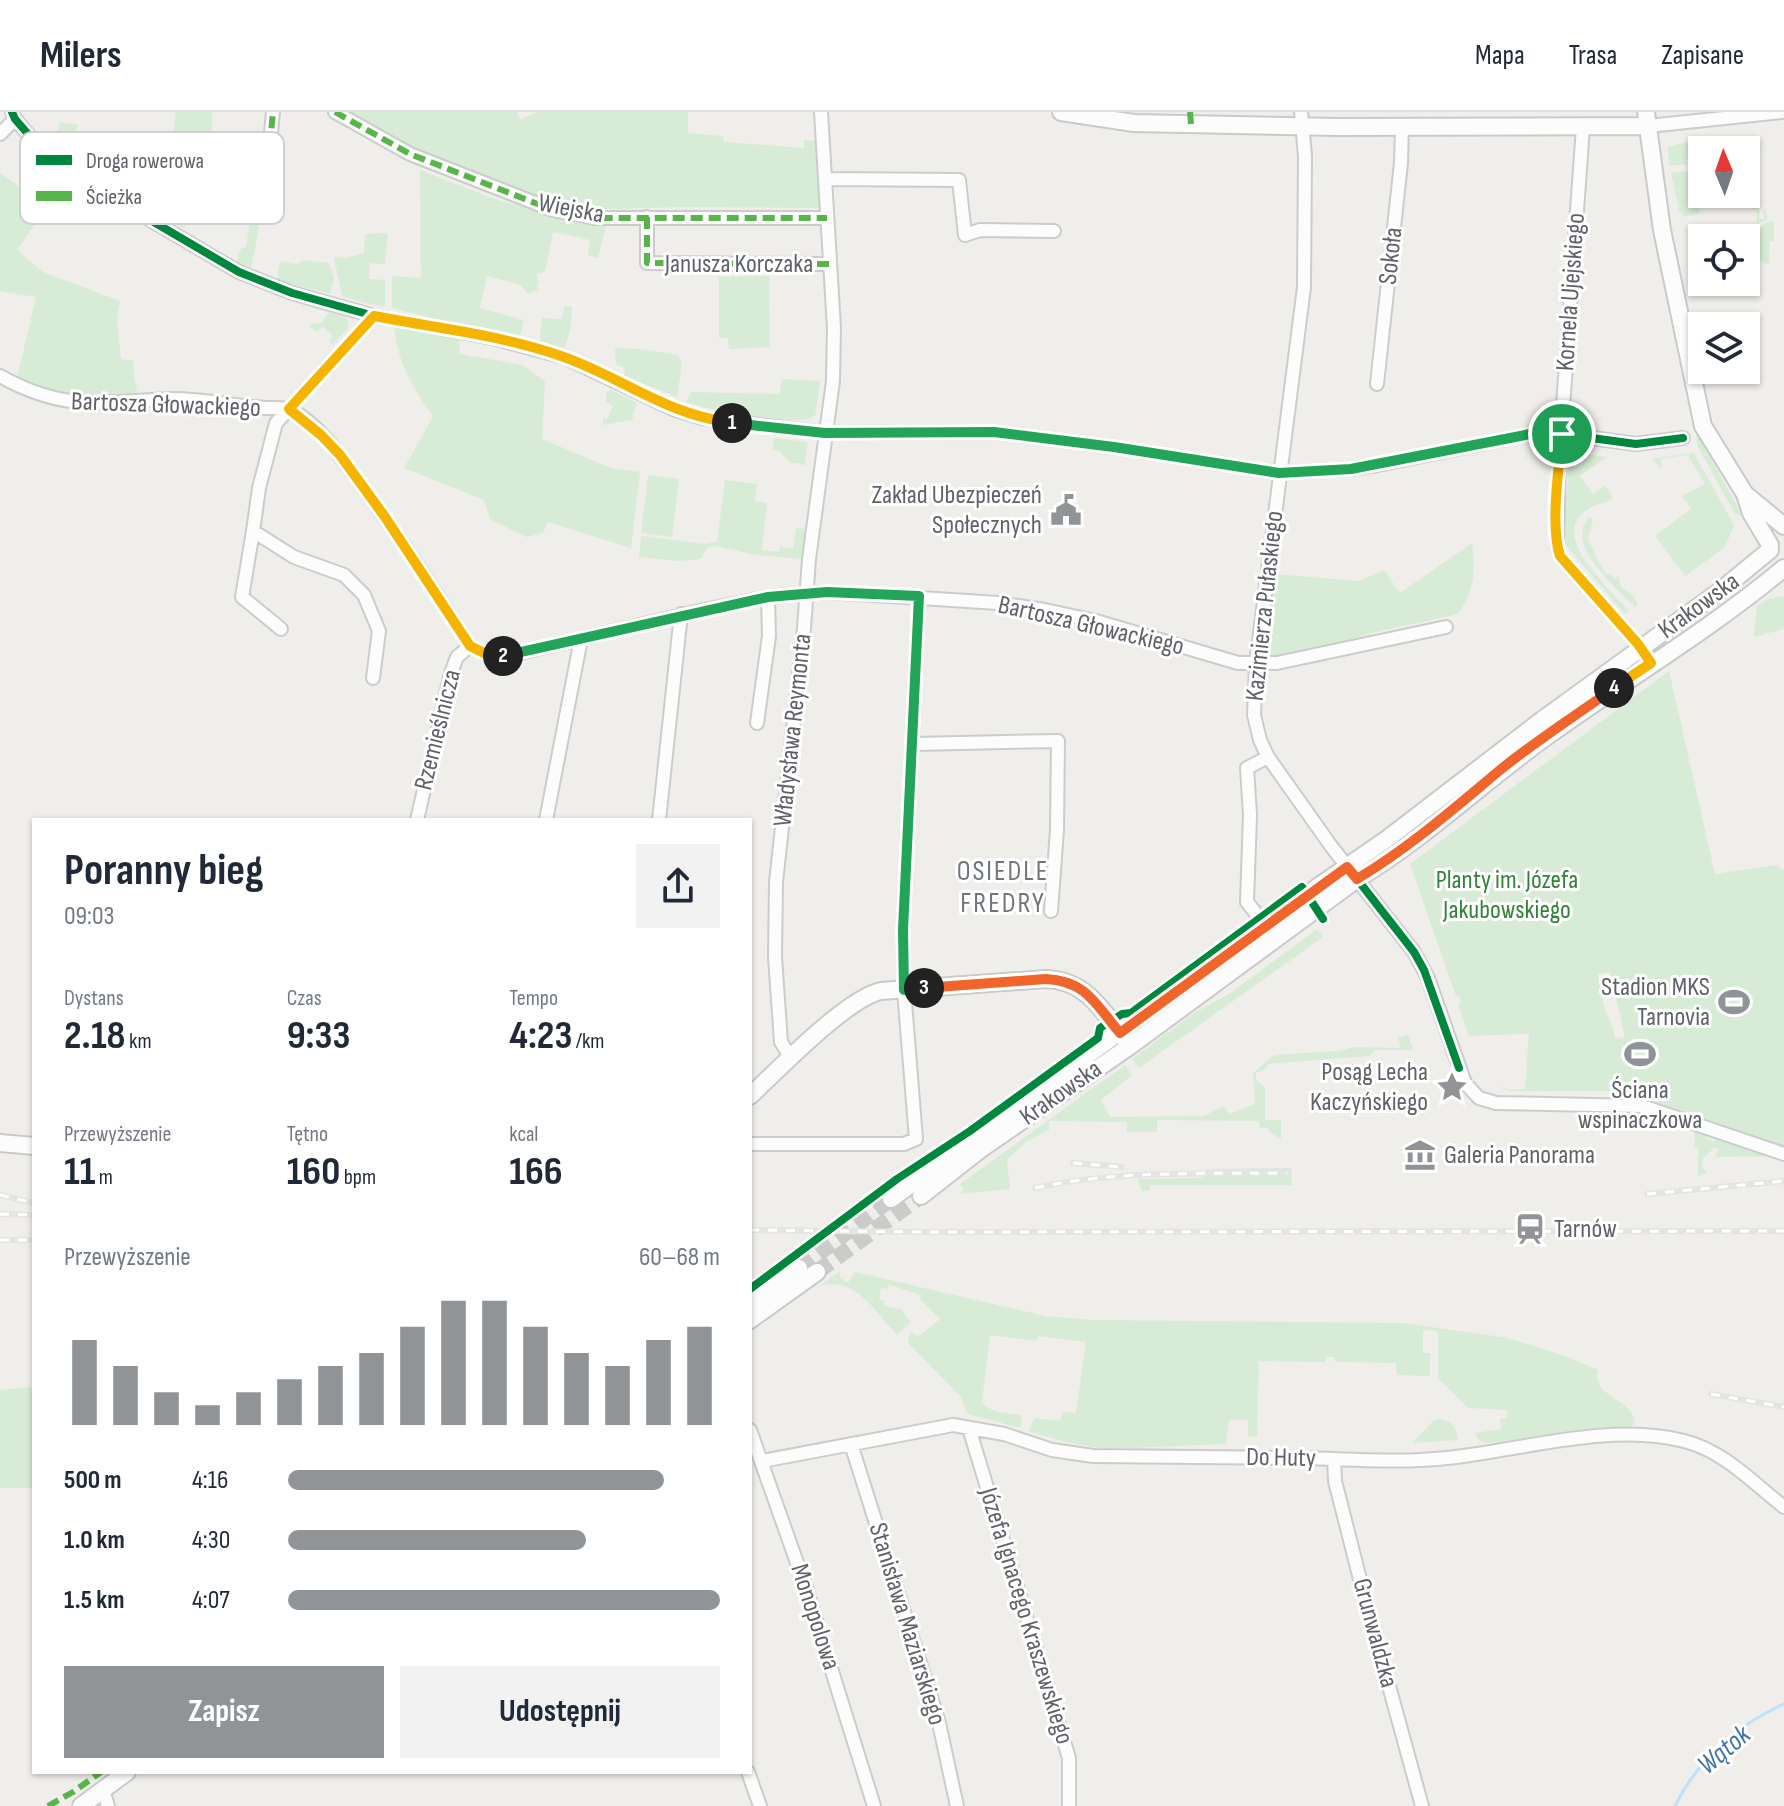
<!DOCTYPE html>
<html lang="pl">
<head>
<meta charset="utf-8">
<style>
	body { margin:0; font-family:"Sofia Sans Condensed",sans-serif; background:#f2f2f3; color:#1f2937; height:100vh; display:flex; flex-direction:column; font-size:30px; white-space:nowrap }
	* { box-sizing:border-box; margin:0 }
	p { font-size:26px; color:#747a83 }
	.icon { flex:none; width:44px; height:44px; fill:none; stroke:currentColor; stroke-width:2; stroke-linecap:round; stroke-linejoin:round }
	.map { position:relative; flex:1; overflow:hidden }
	.details { position:absolute; left:32px; top:706px; width:720px; height:956px; display:flex; flex-direction:column; background:#fff; border-radius:0px; box-shadow:0 2px 6px #0004 }
	.details>* { flex:none }
	.needle { width:52px; rotate:358deg }
	.buttons { position:absolute; left:1688px; top:24px; display:grid; gap:16px }
	.buttons a { display:grid; place-items:center; width:72px; height:72px; border-radius:0px; background:#fff; box-shadow:0 2px 6px #0004; font-size:40px }
	.pin { position:absolute; display:grid; place-items:center; width:68px; height:68px; color:#fff; margin:-34px; border:4px solid #fff; border-radius:50%; box-shadow:0 2px 8px #0007 }
	.km { position:absolute; width:40px; height:40px; margin:-20px; border-radius:50%; background:#222; color:#fff; font-size:22px; line-height:40px; text-align:center }
	.round { display:grid; place-items:center; flex:none; width:84px; height:84px; border-radius:0px; background:#f2f2f3 }
	.head { display:flex; align-items:center; justify-content:space-between; height:136px; padding:0 32px }
	h1 { font-size:44px; font-weight:700; line-height:60px }
	.figures { display:grid; grid-template-columns:repeat(3,1fr); gap:12px; height:136px; padding:8px 32px }
	.figures div { display:grid; align-content:center }
	.figures b { font-size:40px; font-weight:700 }
	.figures small { font-size:22px; font-weight:400 }
	.figures p { font-size:22px }
	.chart { height:224px; padding:16px 32px }
	.chart p { display:flex; justify-content:space-between }
	.chart svg { width:100%; height:144px; margin-top:8px; stroke:#919496; stroke-width:6 }
	.action { display:flex; gap:16px; margin-top:auto; padding:16px 32px }
	.action a { flex:1; height:92px; border-radius:0px; background:#919496; color:#fff; font-size:32px; font-weight:700; line-height:92px; text-align:center }
	.action a+a { background:#f2f2f3; color:#1f2937 }
	ul { padding:0 32px; list-style:none; font-size:26px }
	li { display:grid; grid-template-columns:128px 96px 1fr; align-items:center; height:60px }
	li i { height:20px; border-radius:10px; background:#919496 }
	header { display:flex; align-items:center; gap:48px; box-sizing:border-box; height:112px; padding:0 40px; background:#fff; border-bottom:2px solid #e0e1e3 }
	header strong { font-size:38px }
	nav { display:flex; gap:44px; margin-inline-start:auto; font-size:28px }
	.map>svg:first-child { display:block }
</style>
</head>
<body>
<header>
<strong>Milers</strong>
<nav><a>Mapa</a><a>Trasa</a><a>Zapisane</a></nav>
</header>
<div class="map">
<svg width="1784" height="1694" viewBox="0 0 1784 1694">
	<rect width="100%" height="100%" fill="#efeeea"/>
	<!-- green -->
	<path fill="#d8ebd6" fill-rule="evenodd" d="M176,0H212L211,69L169,50Z
		M349,0H517L520,7L539,0H688V21L723,24L724,30L804,36V28L819,29L826,96L680,95L584,98L557,91L417,40Z
		M60,10L78,13L68,42L63,48L53,40Z
		M1688,30L1690,47L1686,48L1687,52L1669,54L1668,35Z
		M130,31L161,46L156,92L180,103L190,104L184,116L118,76Z
		M1761,38L1758,43L1747,45V59L1760,60L1759,107H1764L1763,97H1766L1767,108L1758,111V117L1768,109L1774,110V129H1770L1769,153L1756,146L1757,97H1752L1753,74L1746,73V40Z
		M420,58L500,89L529,95L555,105L606,114L598,146L588,144L590,128L553,120L545,160L536,162L539,169L537,178L528,182L521,173L487,164L480,196L524,208L520,224L476,217L392,196V164L421,166Z
		M1688,59V63L1693,62L1700,102L1684,104L1679,98L1671,61Z
		M0,61L23,77L20,91L42,102L17,138L43,160L120,189L117,208L121,247L134,249L133,254L137,281C95,290 56,285 17,266L36,185L0,179Z
		M250,109L260,110L251,157L238,150V142L242,136L246,135Z
		M385,121L388,123L385,152L370,151L369,167L385,168V195L342,185L334,145L347,146L364,141L365,122Z
		M304,148L329,151L334,167L330,182L277,168L280,149L298,152Z
		M769,164L770,235L729,237L728,226H719V165Z
		M565,194L572,195L570,219L564,238L540,230L542,206L562,207Z
		M329,199L345,204L349,210L347,217L333,232L329,229L333,224L323,214L317,220L310,215L313,211L321,212Z
		M394,208L459,220L460,242L522,253L545,269L542,327L611,356L640,360L631,436L548,410L543,421L526,425L490,407L484,388L404,356L433,305C412,274 395,247 394,208Z
		M615,236L640,237L678,243L682,251L677,285L624,264L625,255L616,253Z
		M782,267L820,269L815,304C797,316 709,298 686,290L691,280L780,282Z
		M611,278L637,291L632,308L603,313V306L607,307L613,294L606,289V280Z
		M1696,319L1742,403L1735,402L1698,335Z
		M774,326L808,330L804,354L798,351H791L779,339L772,338Z
		M1574,341L1607,345L1580,364L1593,382L1605,374L1611,381L1612,388C1531,407 1601,468 1629,499L1625,502L1564,431L1569,347Z
		M1694,341L1734,413L1725,435L1685,464L1655,424L1691,397L1682,384L1705,372L1688,343L1661,347L1662,357L1652,347Z
		M648,363L679,367L672,425L641,421Z
		M725,368L757,372L755,389L767,391L762,438L779,440L780,435L793,437L796,416L805,417L801,447L757,443L714,434L706,437L701,447L678,449L639,445L641,424L705,432L717,430Z
		M1589,405L1593,408L1588,427C1594,440 1598,451 1607,463L1610,461L1614,467L1618,464L1621,475C1629,481 1634,482 1638,493L1635,495C1616,475 1564,434 1589,405Z
		M1472,431C1476,458 1474,480 1458,502L1376,520L1269,551L1273,462L1359,469L1384,458L1400,481Z
		M1784,484V517L1754,525L1757,494L1768,487Z
		M1669,559L1715,762L1777,753L1784,758V1037L1646,988L1615,990L1611,979H1508L1500,972L1509,978L1525,977L1529,922L1469,924L1458,892L1461,890L1459,884H1456L1410,752ZM1610,860L1625,925L1615,926C1614,916 1610,909 1607,903C1602,890 1600,876 1598,862Z
		M1317,817L1323,825L1139,956L1132,947L1194,901L1229,882Z
		M1408,923L1413,938H1374L1370,944L1268,952L1266,957L1256,961V968L1265,975V1008H1281V1027L1269,1020L1268,1016H1260L1259,1009L1157,1008V1020H1127V1010L1049,1009V1018L1026,1030L1007,1048L1010,1077L958,1082L964,1078L960,1072L1125,953L1132,963L1101,988L1110,1005L1204,1004L1223,994L1230,1002L1255,992L1253,961L1274,943L1337,939L1355,935L1401,936L1398,926Z
		M1694,1019L1707,1023L1706,1027L1714,1029L1715,1026L1780,1044L1715,1045L1719,1037L1714,1036L1703,1046L1702,1055L1706,1061L1698,1065V1036H1695Z
		M1291,1056L1292,1073H1150V1078L1142,1079L1137,1067L1201,1066L1207,1063L1206,1057Z
		M840,1159V1166L848,1171L855,1160L1045,1204L1093,1208L1403,1211L1508,1226L1568,1245L1598,1258C1590,1284 1633,1287 1635,1310L1632,1314L1485,1331L1478,1327L1475,1321L1501,1317L1500,1307L1507,1306V1298L1468,1296L1438,1266V1219L1423,1218V1241H1430V1264L1397,1263L1396,1251L1335,1250V1245H1326V1250L1259,1249L1257,1325L1248,1324V1308H1229L1226,1332L1106,1337L1066,1330L1028,1319L1034,1306L1060,1309L1063,1300L1076,1301L1086,1230L1038,1224L1037,1229L990,1223L982,1290C990,1301 1007,1301 1020,1303L1022,1309L1020,1316L968,1302L960,1284L909,1232L908,1227L912,1220L918,1225L940,1207L920,1187L921,1183L889,1173L888,1177L881,1176L879,1187L885,1189L884,1194L901,1197L911,1210L897,1223C874,1199 856,1164 820,1174Z
		M31,1275L34,1295V1376H0V1278Z
		M1434,1308C1449,1305 1457,1314 1458,1328L1412,1331Z"/>
	<g fill="none" stroke-linecap="round" stroke-linejoin="round">
		<!-- stream -->
		<path stroke="#bfe0f9" stroke-width="3" d="M1675,1694C1697,1649 1738,1612 1784,1592"/>
		<!-- secondary-tunnel -->
		<path stroke="#cbcbca" stroke-width="16" stroke-dasharray="16 8" stroke-linecap="butt" d="M799,1156L891,1087
			M817,1160L921,1084"/>
		<defs>
			<path id="street" d="M12,0L15,7L53,51L239,160L292,181L374,204L492,226L564,245L673,297L702,306L825,321L994,320L1114,335L1279,361L1351,357L1378,353L1530,322H1562L1636,332L1683,326
				M335,0L410,42L553,98L595,106H827
				M1301,0L1305,44L1304,175L1256,552L1254,603L1260,628L1268,645L1331,734L1414,840L1428,866L1465,971L1479,986L1496,991L1642,994L1784,1042
				M1648,14L1782,0
				M1583,15L1559,350L1557,434L1560,444L1638,532L1651,551
				M0,22L15,7
				M268,52L273,0
				M825,67L959,68L965,123L980,118L1054,119
				M647,105V151L829,152
				M0,264C64,300 101,290 170,287C202,286 235,295 267,296C274,296 284,295 291,298C321,313 345,351 365,378C402,428 436,481 470,534L488,543H511L704,498L768,485L827,480L998,491L1045,498L1096,509L1238,551H1277L1446,515
				M1377,272L1401,51L1402,15
				M253,419L242,485L281,517
				M373,566L379,519L364,483L344,463L294,445L253,419L259,376L276,311L374,204
				M757,611L769,524L768,485
				M913,632L1058,629L1057,718L1051,799
				M417,708L451,561L457,545L470,534
				M546,708L581,527
				M659,708L681,502
				M1265,813L1247,790L1250,703L1247,656L1268,645
				M791,946L781,930L775,845L776,770L804,516L809,447L833,269L834,216L821,0
				M750,1032H904L916,1027L904,878L903,818L919,484
				M969,1316L1069,1646V1694
				M750,1318L807,1479L874,1694
				M851,1332L939,1611L957,1694
				M1334,1347L1335,1369L1364,1483L1422,1694
				M762,1349L953,1313L1004,1322L1052,1338L1093,1344C1163,1344 1234,1345 1305,1346C1343,1347 1381,1350 1420,1348C1504,1345 1601,1308 1684,1329C1724,1339 1752,1370 1784,1395
				M748,1660L760,1694
				M103,1678L108,1694"/>
			<path id="secondary" d="M1061,0L1134,11L1338,15L1648,14
				M1646,0L1662,118L1703,314L1745,382L1751,401L1770,433
				M1746,383L1784,414
				M750,984C778,958 847,886 881,879L1046,867C1086,868 1104,900 1126,929
				M0,1031L34,1034
				M921,1084L981,1037L1130,934L1357,767C1425,726 1482,671 1546,625C1625,568 1710,518 1784,456
				M891,1087L1319,774L1387,727L1542,608L1720,479L1770,438
				M750,1192L799,1156
				M750,1208L817,1160
				M81,1694L127,1660"/>
		</defs>
		<!-- street casing -->
		<use href="#street" stroke="#cbcccc" stroke-width="16"/>
		<!-- secondary casing -->
		<use href="#secondary" stroke="#cacacb" stroke-width="20"/>
		<!-- street -->
		<use href="#street" stroke="#fdfcfc" stroke-width="12"/>
		<!-- secondary -->
		<use href="#secondary" stroke="#fdfcfc" stroke-width="16"/>
		<defs>
			<path id="rail" d="M1073,1051L1122,1055
				M1035,1076C1118,1058 1203,1062 1287,1061
				M1647,1082L1784,1069
				M0,1083L34,1091
				M0,1102L34,1103
				M750,1118L930,1120L1784,1119
				M0,1128H34
				M1711,1282L1784,1295"/>
		</defs>
		<!-- rail casing -->
		<use href="#rail" stroke="#e4e4e4" stroke-width="6"/>
		<!-- rail -->
		<use href="#rail" stroke="#fff" stroke-width="3" stroke-dasharray="9" stroke-linecap="butt"/>
		<!-- quiet -->
		<path stroke="#58b549" stroke-width="6" stroke-dasharray="12 6" stroke-linecap="butt" d="M335,0L410,42L553,98L595,106H827
			M1190,0L1191,12
			M268,52L273,0
			M647,105V151L829,152
			M48,1694L73,1680L101,1660"/>
		<defs>
			<path id="cycleway" d="M12,0L15,7L53,51L239,160L292,181L374,204L492,226L564,245L673,297L702,306L825,321L994,320L1114,335L1279,361L1351,357L1378,353L1530,322H1562L1636,332L1683,326
				M1357,767L1414,840L1424,858L1459,956
				M750,1177L897,1067L970,1019L1098,926L1100,916L1122,902L1131,901L1302,775L1323,807"/>
		</defs>
		<!-- cycleway casing -->
		<use href="#cycleway" stroke="#fff" stroke-width="13"/>
		<!-- cycleway -->
		<use href="#cycleway" stroke="#00873e" stroke-width="8"/>
	</g>
	<g fill="none" stroke-linecap="round" stroke-linejoin="round">
		<defs>
			<path id="split-1" d="M732,311L825,321L994,320L1114,335L1279,361L1351,357L1530,322H1562"/>
			<path id="split-2" d="M503,544L488,543L470,534L385,405L340,343L321,323L289,297L374,204C436,216 501,223 561,244C622,265 664,302 732,311"/>
			<path id="split-3" d="M503,544L768,485L827,480L919,484L903,818L904,878L924,876"/>
			<path id="split-4" d="M924,876L1046,867C1087,869 1096,893 1120,921L1347,755L1357,767C1407,737 1450,700 1494,663C1532,631 1574,605 1614,576"/>
			<path id="split-5" d="M1562,322C1559,354 1550,414 1560,444L1638,532L1651,551L1614,576"/>
		</defs>
		<!-- split-1 casing -->
		<use href="#split-1" stroke="#fff" stroke-width="16"/>
		<!-- split-2 casing -->
		<use href="#split-2" stroke="#fff" stroke-width="16"/>
		<!-- split-3 casing -->
		<use href="#split-3" stroke="#fff" stroke-width="16"/>
		<!-- split-4 casing -->
		<use href="#split-4" stroke="#fff" stroke-width="16"/>
		<!-- split-5 casing -->
		<use href="#split-5" stroke="#fff" stroke-width="16"/>
		<!-- split-1 -->
		<use href="#split-1" stroke="#22a559" stroke-width="10"/>
		<!-- split-2 -->
		<use href="#split-2" stroke="#f5b400" stroke-width="10"/>
		<!-- split-3 -->
		<use href="#split-3" stroke="#22a559" stroke-width="10"/>
		<!-- split-4 -->
		<use href="#split-4" stroke="#f0652b" stroke-width="10"/>
		<!-- split-5 -->
		<use href="#split-5" stroke="#f5b400" stroke-width="10"/>
	</g>
	<!-- icons -->
	<defs>
		<symbol id="civic-bare" viewBox="-9 -9 18 18"><path d="M-.6-6.5H3V-4.5H.6V-3L4-1V1h2V6H-6V1h2V-1L-.6-3ZM-1.2 2.5V6h2.4V2.5Z" fill="#919496" stroke="#fff" stroke-width="2.5" paint-order="stroke"/></symbol>
		<symbol id="stadium-bare" viewBox="-9 -9 18 18"><path d="M0-5a6.5 5 0 1 0 0 10a6.5 5 0 1 0 0-10ZM-3.5-1.8h7v3.6h-7Z" fill="#919496" stroke="#fff" stroke-width="2.5" paint-order="stroke"/></symbol>
		<symbol id="sight-bare" viewBox="-9 -9 18 18"><path d="M0-6L1.8-2.2L6-1.7L2.9 1.2L3.7 5.4L0 3.3L-3.7 5.4L-2.9 1.2L-6-1.7L-1.8-2.2Z" fill="#919496" stroke="#fff" stroke-width="2.5" paint-order="stroke"/></symbol>
		<symbol id="museum-bare" viewBox="-9 -9 18 18"><path d="M0-6L6-3V-2H-6V-3ZM-5-1h2V3h-2ZM-1-1h2V3h-2ZM3-1h2V3H3ZM-6 4H6V6H-6Z" fill="#919496" stroke="#fff" stroke-width="2.5" paint-order="stroke"/></symbol>
		<symbol id="station-bare" viewBox="-9 -9 18 18"><path d="M-3-6H3Q5-6 5-4V2Q5 4 3 4L4.5 6H3L1.5 4h-3L-3 6H-4.5L-3 4Q-5 4-5 2V-4Q-5-6-3-6ZM-3.5-4v3h7v-3ZM-3.5 1v1.5H-2V1ZM2 1v1.5H3.5V1Z" fill="#919496" stroke="#fff" stroke-width="2.5" paint-order="stroke"/></symbol>
	</defs>
	<g fill-rule="evenodd">
		<use href="#civic-bare" x="1044" y="376" width="44" height="44"/>
		<use href="#stadium-bare" x="1712" y="868" width="44" height="44"/>
		<use href="#stadium-bare" x="1618" y="920" width="44" height="44"/>
		<use href="#sight-bare" x="1430" y="953" width="44" height="44"/>
		<use href="#museum-bare" x="1398" y="1021" width="44" height="44"/>
		<use href="#station-bare" x="1508" y="1095" width="44" height="44"/>
	</g>
	<g text-anchor="middle" dominant-baseline="central" stroke-width="6" stroke-linejoin="round" paint-order="stroke">
		<!-- street labels -->
		<g font-size="26" fill="#5f6368" stroke="#fff">
			<text transform="translate(571 97) rotate(11)">Wiejska</text>
			<text transform="translate(1391 144) rotate(-84)">Sokoła</text>
			<text x="739" y="152">Janusza Korczaka</text>
			<text transform="translate(1571 180) rotate(-86)">Kornela Ujejskiego</text>
			<text transform="translate(166 293) rotate(2)">Bartosza Głowackiego</text>
			<text transform="translate(1265 494) rotate(-84)">Kazimierza Pułaskiego</text>
			<text transform="translate(1699 494) rotate(-36)">Krakowska</text>
			<text transform="translate(1091 514) rotate(13)">Bartosza Głowackiego</text>
			<text transform="translate(438 618) rotate(-76)">Rzemieślnicza</text>
			<text transform="translate(793 618) rotate(-84)">Władysława Reymonta</text>
			<text transform="translate(1061 981) rotate(-35)">Krakowska</text>
			<text transform="translate(1281 1346) rotate(1)">Do Huty</text>
			<text transform="translate(1026 1504) rotate(73)">Józefa Ignacego Kraszewskiego</text>
			<text transform="translate(815 1505) rotate(72)">Monopolowa</text>
			<text transform="translate(907 1512) rotate(73)">Stanisława Maziarskiego</text>
			<text transform="translate(1375 1521) rotate(75)">Grunwaldzka</text>
		</g>
		<!-- poi labels -->
		<g font-size="26" fill="#5f6368" stroke="#fff" text-anchor="end">
			<text x="1042" y="383">Zakład Ubezpieczeń<tspan x="1042" dy="30">Społecznych</tspan></text>
			<text x="1710" y="875">Stadion MKS<tspan x="1710" dy="30">Tarnovia</tspan></text>
			<text x="1428" y="960">Posąg Lecha<tspan x="1428" dy="30">Kaczyńskiego</tspan></text>
			<text x="1640" y="978" text-anchor="middle">Ściana<tspan x="1640" dy="30">wspinaczkowa</tspan></text>
			<text x="1444" y="1043" text-anchor="start">Galeria Panorama</text>
			<text x="1554" y="1117" text-anchor="start">Tarnów</text>
		</g>
		<!-- park labels -->
		<g font-size="26" fill="#348238" stroke="#fff">
			<text x="1507" y="768">Planty im. Józefa<tspan x="1507" dy="30">Jakubowskiego</tspan></text>
		</g>
		<!-- neighbourhood labels -->
		<g font-size="28" letter-spacing="2" fill="#70757a" stroke="#fff">
			<text x="1003" y="759">OSIEDLE<tspan x="1003" dy="32">FREDRY</tspan></text>
		</g>
		<!-- water labels -->
		<g font-size="28" font-style="italic" fill="#4174aa" stroke="#fff">
			<text transform="translate(1724 1638) rotate(-40)">Wątok</text>
		</g>
	</g>
	<!-- legend -->
	<rect x="20" y="20" width="264" height="92" rx="12" fill="#fff" stroke="#cfd0d2" stroke-width="2"/>
	<rect x="36" y="43" width="36" height="10" fill="#00873e"/>
	<rect x="36" y="79" width="36" height="10" fill="#58b549"/>
	<g font-size="22" fill="#5f6368">
		<text x="86" y="56">Droga rowerowa</text>
		<text x="86" y="92">Ścieżka</text>
	</g>
</svg>
<div class="buttons">
<a><svg class="needle" viewBox="-14 -14 28 28"><path d="M0-13l5 13h-10z" fill="#e53935"/><path d="M0 13l5-13h-10z" fill="#747a83"/></svg></a>
<a><svg class="icon" aria-label="locate" viewBox="0 0 24 24"><circle cx="12" cy="12" r="6"/><path d="M12 2v4M12 18v4M2 12h4M18 12h4"/></svg></a>
<a><svg class="icon" aria-label="layers" viewBox="0 0 24 24"><path d="M12 4l9 5-9 5-9-5zM3 14l9 5 9-5"/></svg></a>
</div>
<div class="pin" style="left:1562px;top:322px;background:#1e9e55"><svg class="icon" aria-label="arrive" viewBox="0 0 24 24"><path d="M6 21V4h12l-3 4 3 4H6"/></svg></div>
<b class="km" style="left:732px;top:311px">1</b>
<b class="km" style="left:503px;top:544px">2</b>
<b class="km" style="left:924px;top:876px">3</b>
<b class="km" style="left:1614px;top:576px">4</b>
<section class="details">
<div class="head"><div><h1>Poranny bieg</h1><p>09:03</p></div><a class="round"><svg class="icon" aria-label="share" viewBox="0 0 24 24"><path d="M12 15V3M7 8l5-5 5 5M5 13v7h14v-7"/></svg></a></div>
<div class="figures">
<div><p>Dystans</p><b>2.18<small> km</small></b></div>
<div><p>Czas</p><b>9:33</b></div>
<div><p>Tempo</p><b>4:23<small> /km</small></b></div>
</div>
<div class="figures">
<div><p>Przewyższenie</p><b>11<small> m</small></b></div>
<div><p>Tętno</p><b>160<small> bpm</small></b></div>
<div><p>kcal</p><b>166</b></div>
</div>
<div class="chart"><p><span>Przewyższenie</span>60–68 m</p>
<svg viewBox="0 0 160 44" preserveAspectRatio="none"><path d="M5 44V18M15 44V26M25 44V34M35 44V38M45 44V34M55 44V30M65 44V26M75 44V22M85 44V14M95 44V6M105 44V6M115 44V14M125 44V22M135 44V26M145 44V18M155 44V14"/></svg>
</div>
<ul>
<li><b>500 m</b>4:16<i style="width:87%"></i></li>
<li><b>1.0 km</b>4:30<i style="width:69%"></i></li>
<li><b>1.5 km</b>4:07<i style="width:100%"></i></li>
</ul>
<div class="action"><a>Zapisz</a><a>Udostępnij</a></div>
</section>
</div>
</body>
</html>
